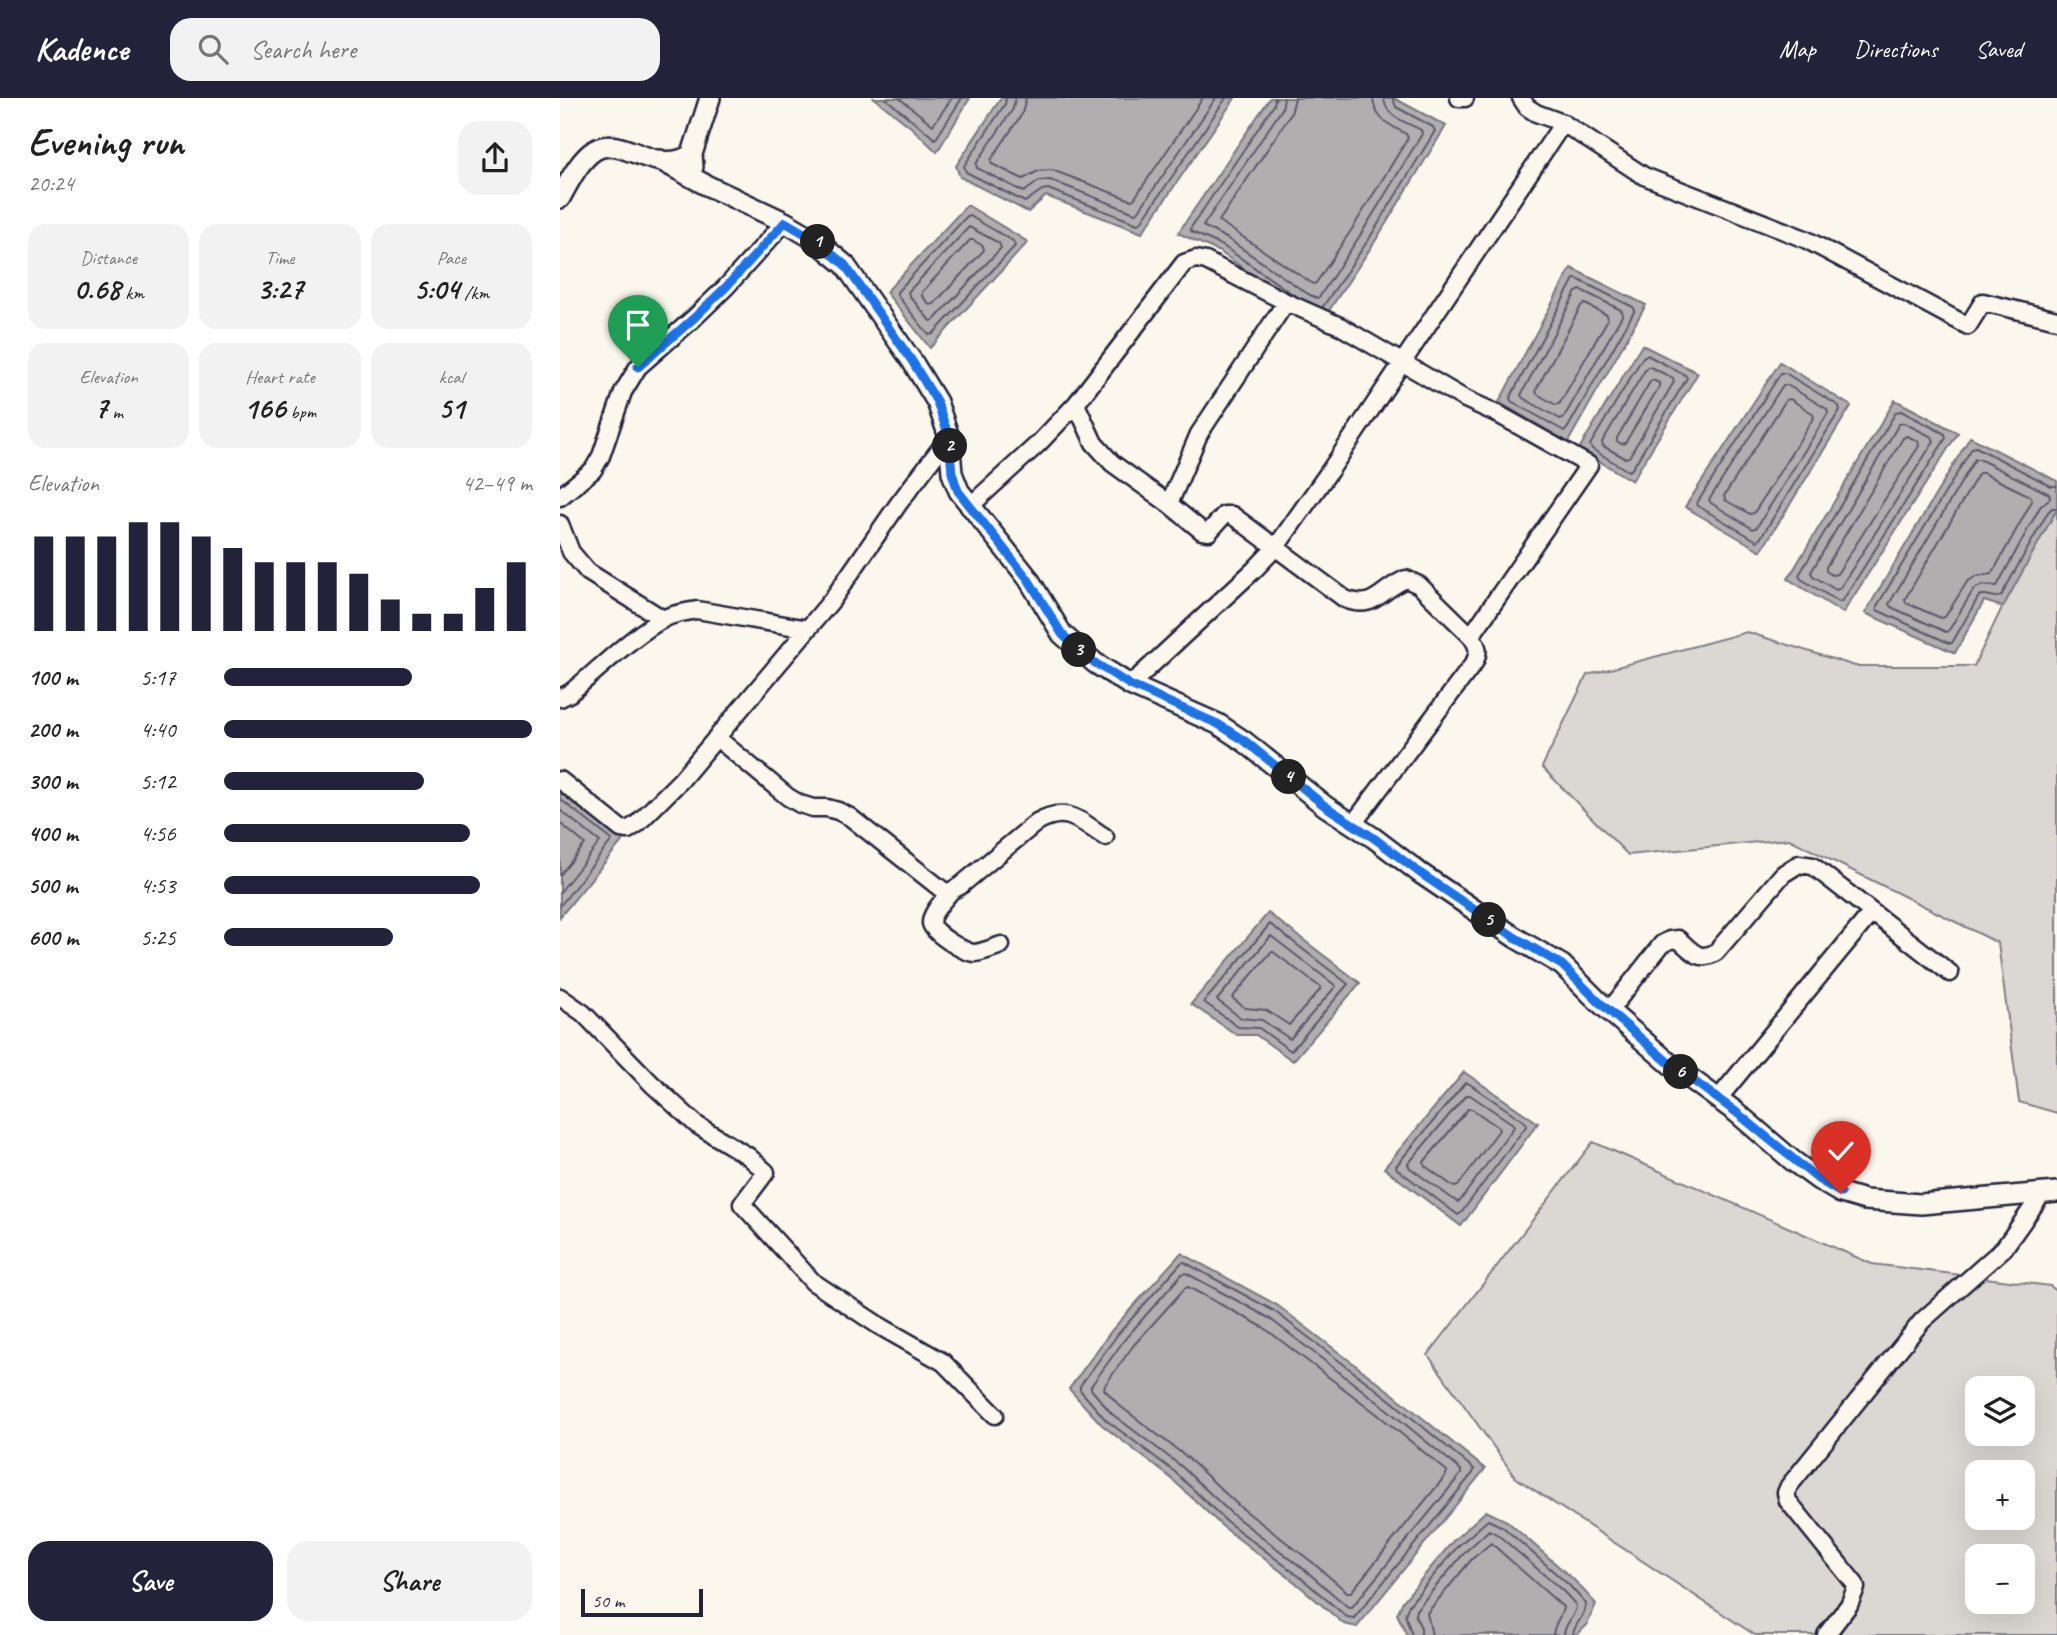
<!DOCTYPE html>
<html lang="en">
<head>
<meta charset="utf-8">
<style>
	body { margin:0; font-family:Caveat,sans-serif; background:#f2f2f2; color:#222; height:100vh; display:flex; flex-direction:column; font-size:26px; white-space:nowrap }
	* { box-sizing:border-box; margin:0 }
	p { font-size:23px; color:#767676 }
	.icon { flex:none; width:38px; height:38px; fill:none; stroke:currentColor; stroke-width:2; stroke-linecap:round; stroke-linejoin:round }
	.map { position:relative; flex:1; overflow:hidden }
	.side { display:flex; flex-direction:column; background:#fff; width:560px }
	.side>* { flex:none }
	.fabs { position:absolute; left:1405px; top:1278px; display:grid; gap:14px }
	.fabs a { display:grid; place-items:center; width:70px; height:70px; border-radius:14px; background:#fff; box-shadow:0 7px 28px #0002; font-size:35px }
	.scale { position:absolute; left:21px; bottom:18px; width:122px; box-sizing:border-box; padding-left:7px; border:4px solid #22223b; border-top:0; font-size:19px; line-height:24px; white-space:nowrap; color:#22223b; -webkit-text-stroke:5px #fbf7ec; paint-order:stroke }
	.pin { position:absolute; display:grid; place-items:center; width:60px; height:60px; color:#fff; margin:-72px -30px; border-radius:50% 50% 50% 0; rotate:-45deg; box-shadow:0 0 7px #0007 }
	.pin .icon { rotate:45deg }
	.km { position:absolute; width:35px; height:35px; margin:-18px; border-radius:50%; background:#222; color:#fff; font-size:19px; line-height:35px; text-align:center }
	.round { display:grid; place-items:center; flex:none; width:74px; height:74px; border-radius:21px; background:#f2f2f2 }
	.headline { display:flex; align-items:center; justify-content:space-between; height:119px; padding:0 28px }
	h1 { font-size:38px; font-weight:700; line-height:52px }
	.stats { display:grid; grid-template-columns:repeat(3,1fr); gap:10px; height:119px; padding:7px 28px }
	.stats div { display:grid; align-content:center; border-radius:18px; background:#f2f2f2; text-align:center }
	.stats b { font-size:30px; font-weight:700 }
	.stats small { font-size:19px; font-weight:400 }
	.stats p { font-size:19px }
	.chart { height:196px; padding:14px 28px }
	.chart p { display:flex; justify-content:space-between }
	.chart svg { width:100%; height:126px; margin-top:7px; stroke:#22223b; stroke-width:6 }
	.action { display:flex; gap:14px; margin-top:auto; padding:14px 28px }
	.action a { flex:1; height:80px; border-radius:21px; background:#22223b; color:#fff; font-size:28px; font-weight:700; line-height:80px; text-align:center }
	.action a+a { background:#f2f2f2; color:#222 }
	ul { padding:0 28px; list-style:none; font-size:23px }
	li { display:grid; grid-template-columns:112px 84px 1fr; align-items:center; height:52px }
	li i { height:18px; border-radius:9px; background:#22223b }
	header { display:flex; align-items:center; gap:42px; box-sizing:border-box; height:98px; padding:0 35px; background:#22223b; color:#fff }
	header strong { font-size:33px }
	nav { display:flex; gap:38px; margin-inline-start:auto; font-size:24px }
	.search { width:490px; height:63px; background:#f2f2f2; display:flex; align-items:center; gap:18px; box-sizing:border-box; padding:0 24px; border-radius:21px; color:#767676; font-size:26px }
	main { display:flex; flex:1; min-height:0 }
	.map>svg:first-child { display:block }
</style>
</head>
<body>
<header>
<strong>Kadence</strong>
<div class="search"><svg class="icon" aria-label="search" viewBox="0 0 24 24"><circle cx="10" cy="10" r="6"/><path d="M15 15l6 6"/></svg>Search here</div>
<nav><a>Map</a><a>Directions</a><a>Saved</a></nav>
</header>
<main>
<section class="side">
<div class="headline"><div><h1>Evening run</h1><p>20:24</p></div><a class="round"><svg class="icon" aria-label="share" viewBox="0 0 24 24"><path d="M12 15V3M7 8l5-5 5 5M5 13v7h14v-7"/></svg></a></div>
<div class="stats">
<div><p>Distance</p><b>0.68<small> km</small></b></div>
<div><p>Time</p><b>3:27</b></div>
<div><p>Pace</p><b>5:04<small> /km</small></b></div>
</div>
<div class="stats">
<div><p>Elevation</p><b>7<small> m</small></b></div>
<div><p>Heart rate</p><b>166<small> bpm</small></b></div>
<div><p>kcal</p><b>51</b></div>
</div>
<div class="chart"><p><span>Elevation</span>42–49 m</p>
<svg viewBox="0 0 160 44" preserveAspectRatio="none"><path d="M5 44V11M15 44V11M25 44V11M35 44V6M45 44V6M55 44V11M65 44V15M75 44V20M85 44V20M95 44V20M105 44V24M115 44V33M125 44V38M135 44V38M145 44V29M155 44V20"/></svg>
</div>
<ul>
<li><b>100 m</b>5:17<i style="width:61%"></i></li>
<li><b>200 m</b>4:40<i style="width:100%"></i></li>
<li><b>300 m</b>5:12<i style="width:65%"></i></li>
<li><b>400 m</b>4:56<i style="width:80%"></i></li>
<li><b>500 m</b>4:53<i style="width:83%"></i></li>
<li><b>600 m</b>5:25<i style="width:55%"></i></li>
</ul>
<div class="action"><a>Save</a><a>Share</a></div>
</section>
<div class="map">
<svg width="1497" height="1537" viewBox="0 0 1497 1537">
	<rect width="100%" height="100%" fill="#fbf7ec"/>
	<filter id="ink" filterUnits="userSpaceOnUse"><feTurbulence type="fractalNoise" baseFrequency=".0143" numOctaves="2"/><feDisplacementMap in="SourceGraphic" scale="14" xChannelSelector="R" yChannelSelector="G"/><feConvolveMatrix kernelMatrix="1 2 1 2 8 2 1 2 1" color-interpolation-filters="sRGB"/></filter>
	<g filter="url(#ink)">
		<!-- green -->
		<path fill="#dbd8d3" stroke="#7e7d87" stroke-width="2" fill-rule="evenodd" d="M1497,395V1015L1459,1004L1438,845L1229,741L1068,757L982,669L1027,577L1187,534L1295,568H1414Z
			M1033,1044L1312,1166L1490,1188L1497,1193V1537H1195L956,1380L868,1257ZM1418,1290H1463V1335H1418ZM1418,1374H1463V1419H1418ZM1418,1458H1463V1503H1418Z"/>
		<!-- water -->
		<path fill="#b1aeb0" stroke="#787681" stroke-width="2" d="M314,0H410L377,54L352,30Z
			M441,0H675L582,135L486,98L468,114L400,79L396,68Z
			M710,0H834L886,28L814,145L764,220L740,210L660,154L618,135Z
			M407,107L468,144L370,250L326,194Z
			M1011,170L1086,207L1008,344L939,304Z
			M1082,247L1138,275L1072,383L1019,351Z
			M1220,264L1291,308L1201,453L1125,409Z
			M1335,302L1398,335L1283,515L1228,481Z
			M1410,339L1497,383V411L1443,509L1424,503L1395,555L1305,515Z
			M0,692L64,741L0,819Z
			M708,815L800,885L733,963L696,937H677L631,906Z
			M904,974L978,1025L901,1128L824,1070Z
			M621,1155L717,1207L833,1296L925,1371L797,1529L784,1526L736,1485L662,1428L611,1380L542,1327L509,1291L552,1232Z
			M926,1413L947,1423L1014,1482L1036,1506L1027,1527L1017,1537H847L846,1535L837,1516L843,1503L893,1443Z"/>
		<g fill="none" stroke-linecap="round" stroke-linejoin="round">
			<!-- shore -->
			<path stroke="#5b5a6a" stroke-width="2" d="M325,0L375,41L377,39L402,0
				M339,0L373,27L392,0
				M446,0L445,6L404,68L406,74L465,104L482,92L488,91L578,126L581,124L666,0
				M455,0L453,11L416,66L417,70L464,94L479,83L490,82L575,115L578,114L656,0
				M466,0L462,16L431,62L432,66L463,81L478,73L492,72L571,102L574,101L643,0
				M715,0L714,7L630,131L632,134L663,148L734,197
				M724,0L722,11L643,128L668,141L748,196L757,200L760,198L801,136L862,36L861,32C846,24 825,19 824,0
				M735,0L731,16L659,123L753,186L756,185L792,131L848,40L846,36C830,27 814,21 813,0
				M408,117L453,143L455,148L373,236L369,237L337,197V194Z
				M409,129L439,145L441,150L374,222L370,223L349,197L348,194Z
				M410,142H413L423,148L424,152L374,206L370,207L362,198V194Z
				M1014,181H1017L1073,209L1075,212L1007,331L1004,333L951,303L950,300Z
				M1021,192L1061,212L1063,216L1004,319L1000,321L963,300L961,297L1016,194Z
				M1025,206L1047,217L1048,221L1000,305L996,307L977,296L976,292L1021,208Z
				M762,210L809,141L875,33L873,29L836,9L833,0
				M1087,257L1125,277L1127,280L1072,371L1068,373L1032,351L1030,347L1083,259Z
				M1087,269H1090L1113,280L1114,284L1069,359L1065,360L1043,348L1042,344Z
				M1221,275H1225L1279,308L1280,312L1200,441L1197,443L1138,408L1137,405Z
				M1093,282L1099,285V289L1065,345L1061,346L1057,343V340L1090,284Z
				M1223,287H1227L1267,311L1268,315L1197,429L1193,431L1151,405L1149,402Z
				M1230,301L1252,315L1254,319L1194,415L1190,416L1165,402L1164,398L1226,302Z
				M1341,313L1385,336L1386,340L1283,502L1279,504L1241,481L1239,477L1336,314Z
				M1344,325L1372,339L1374,343L1280,490L1276,492L1253,478L1251,474L1339,326Z
				M1347,338L1358,343L1359,348L1277,476L1272,477L1266,473V469L1343,340Z
				M1415,361H1419L1489,396L1490,400L1480,409L1437,488L1423,487L1414,491L1389,532L1386,534L1331,509L1329,506Z
				M1419,375H1423L1470,398L1472,403L1432,476L1416,478L1407,484L1385,519L1381,520L1346,505L1345,501Z
				M1497,388H1491L1416,349L1412,350L1317,508V512L1389,545H1392L1419,498C1427,494 1434,502 1441,498L1488,414L1492,410H1497
				M0,701L52,742L0,808
				M0,712L40,744L0,794
				M0,725L25,746L0,777
				M710,826L788,886L731,953L699,930L678,929L644,904Z
				M711,838L776,888L730,941L702,922L681,920L657,902Z
				M712,853L760,889V892L729,927L706,912L685,910L672,900Z
				M905,985H908L965,1024L967,1027L901,1115L898,1117L837,1071L836,1068Z
				M906,997H910L953,1026L954,1029L900,1103L897,1104L850,1070L848,1066Z
				M908,1011H912L938,1029L939,1032L898,1088L894,1089L865,1068L864,1064Z
				M624,1164L714,1213L829,1301L914,1371L913,1375L794,1520L787,1519L740,1479L666,1423L615,1374L546,1322L520,1292V1288L558,1236L621,1165Z
				M626,1175L709,1220L823,1308L901,1372V1376L792,1509H788L745,1472L672,1416L621,1368L552,1316L531,1291V1288L565,1241L622,1176Z
				M628,1189L703,1229L817,1316L887,1373L886,1377L791,1494H787L752,1464L679,1408L628,1360L560,1308L544,1291L545,1287L573,1248L625,1190Z
				M852,1537L845,1517L849,1507L898,1448L928,1422L943,1429L1009,1487L1026,1506C1026,1518 1014,1525 1013,1537
				M861,1537V1530L855,1517L856,1512L905,1454L929,1432L938,1437L1003,1493L1016,1507C1016,1519 1004,1525 1004,1537
				M872,1537L867,1515L912,1461L931,1445L1003,1509C1003,1517 994,1524 993,1537"/>
			<defs>
				<path id="minor" d="M899,0H905
					M961,0L967,9L976,15L1003,25L1084,78L1245,141L1408,228L1423,204L1497,222
					M516,306L534,345L552,365L609,406L642,433L649,434L664,417H672L785,501C815,513 819,492 846,481L859,487L911,538C918,548 920,553 914,565L793,726
					M0,399L33,372L41,358L63,294L78,269L134,220L166,189L225,124
					M609,406L639,336L726,204
					M409,409L479,345L516,306L624,165L636,161L646,163L726,204L780,228L903,300L936,315L1029,367L911,538
					M0,426L11,454L28,474L103,521
					M570,587L694,472L716,449L771,371L1003,25
					M0,600L10,595C37,573 75,535 105,520C115,515 126,514 137,512L248,531
					M157,640L228,699L240,706L253,710H267L278,713L290,719L385,794L391,793L400,788L477,724C507,707 520,723 545,739
					M0,682L61,731L68,732L77,726L121,682L272,502L339,405L389,339
					M391,793C385,801 371,814 371,825C372,835 405,855 415,855C423,854 433,850 441,847
					M0,899L23,915L92,986L137,1027L188,1058L206,1074L182,1106L253,1184L318,1227L383,1264L435,1317
					M1049,913L1102,846L1110,842L1118,841C1131,852 1139,865 1156,854L1223,776L1239,766L1253,768L1390,875
					M1158,1001L1312,814
					M1266,1537L1289,1507L1296,1490L1295,1486L1228,1403L1226,1395L1229,1388L1362,1223L1444,1150L1482,1096"/>
				<path id="tertiary" d="M100,62L146,87L225,124L254,141L285,167L352,263L377,304L389,339L392,375L399,393L468,480L502,536L535,565L570,587L658,626L685,644L765,708L814,740L860,775L956,840L1002,867L1038,903L1109,965L1176,1014L1233,1063L1259,1082L1281,1095L1305,1102L1361,1106L1497,1094
					M133,69L132,56L150,0
					M0,100C9,84 19,62 35,52C63,35 96,81 132,56"/>
			</defs>
			<!-- minor casing -->
			<use href="#minor" stroke="#22223b" stroke-width="21"/>
			<!-- tertiary casing -->
			<use href="#tertiary" stroke="#22223b" stroke-width="24"/>
			<!-- minor -->
			<use href="#minor" stroke="#fbf7ec" stroke-width="16"/>
			<!-- tertiary -->
			<use href="#tertiary" stroke="#fbf7ec" stroke-width="19"/>
		</g>
	</g>
	<g fill="none" stroke-linecap="round" stroke-linejoin="round" filter="url(#ink)">
		<defs>
			<path id="route" d="M78,269L134,220L166,189L225,124L254,141L285,167L352,263L377,304L389,339L392,375L398,393L468,481L502,536L516,550L535,565L570,587L658,626L685,643L765,708L814,740L860,775L956,840L1002,867L1038,903L1109,965L1176,1014L1259,1082L1281,1095"/>
		</defs>
		<!-- route casing -->
		<use href="#route" stroke="#fff" stroke-width="14"/>
		<!-- route -->
		<use href="#route" stroke="#1a73e8" stroke-width="9"/>
	</g>
</svg>
<div class="fabs">
<a><svg class="icon" aria-label="layers" viewBox="0 0 24 24"><path d="M12 4l9 5-9 5-9-5zM3 14l9 5 9-5"/></svg></a>
<a>+</a>
<a>−</a>
</div>
<div class="scale">50 m</div>
<div class="pin" style="left:78px;top:269px;background:#1e9e55"><svg class="icon" aria-label="arrive" viewBox="0 0 24 24"><path d="M6 21V4h12l-3 4 3 4H6"/></svg></div>
<div class="pin" style="left:1281px;top:1095px;background:#d93025"><svg class="icon" aria-label="check" viewBox="0 0 24 24"><path d="M5 12l5 5 9-10"/></svg></div>
<b class="km" style="left:258px;top:144px">1</b>
<b class="km" style="left:390px;top:348px">2</b>
<b class="km" style="left:519px;top:552px">3</b>
<b class="km" style="left:729px;top:679px">4</b>
<b class="km" style="left:929px;top:822px">5</b>
<b class="km" style="left:1121px;top:974px">6</b>
</div>
</main>
</body>
</html>
